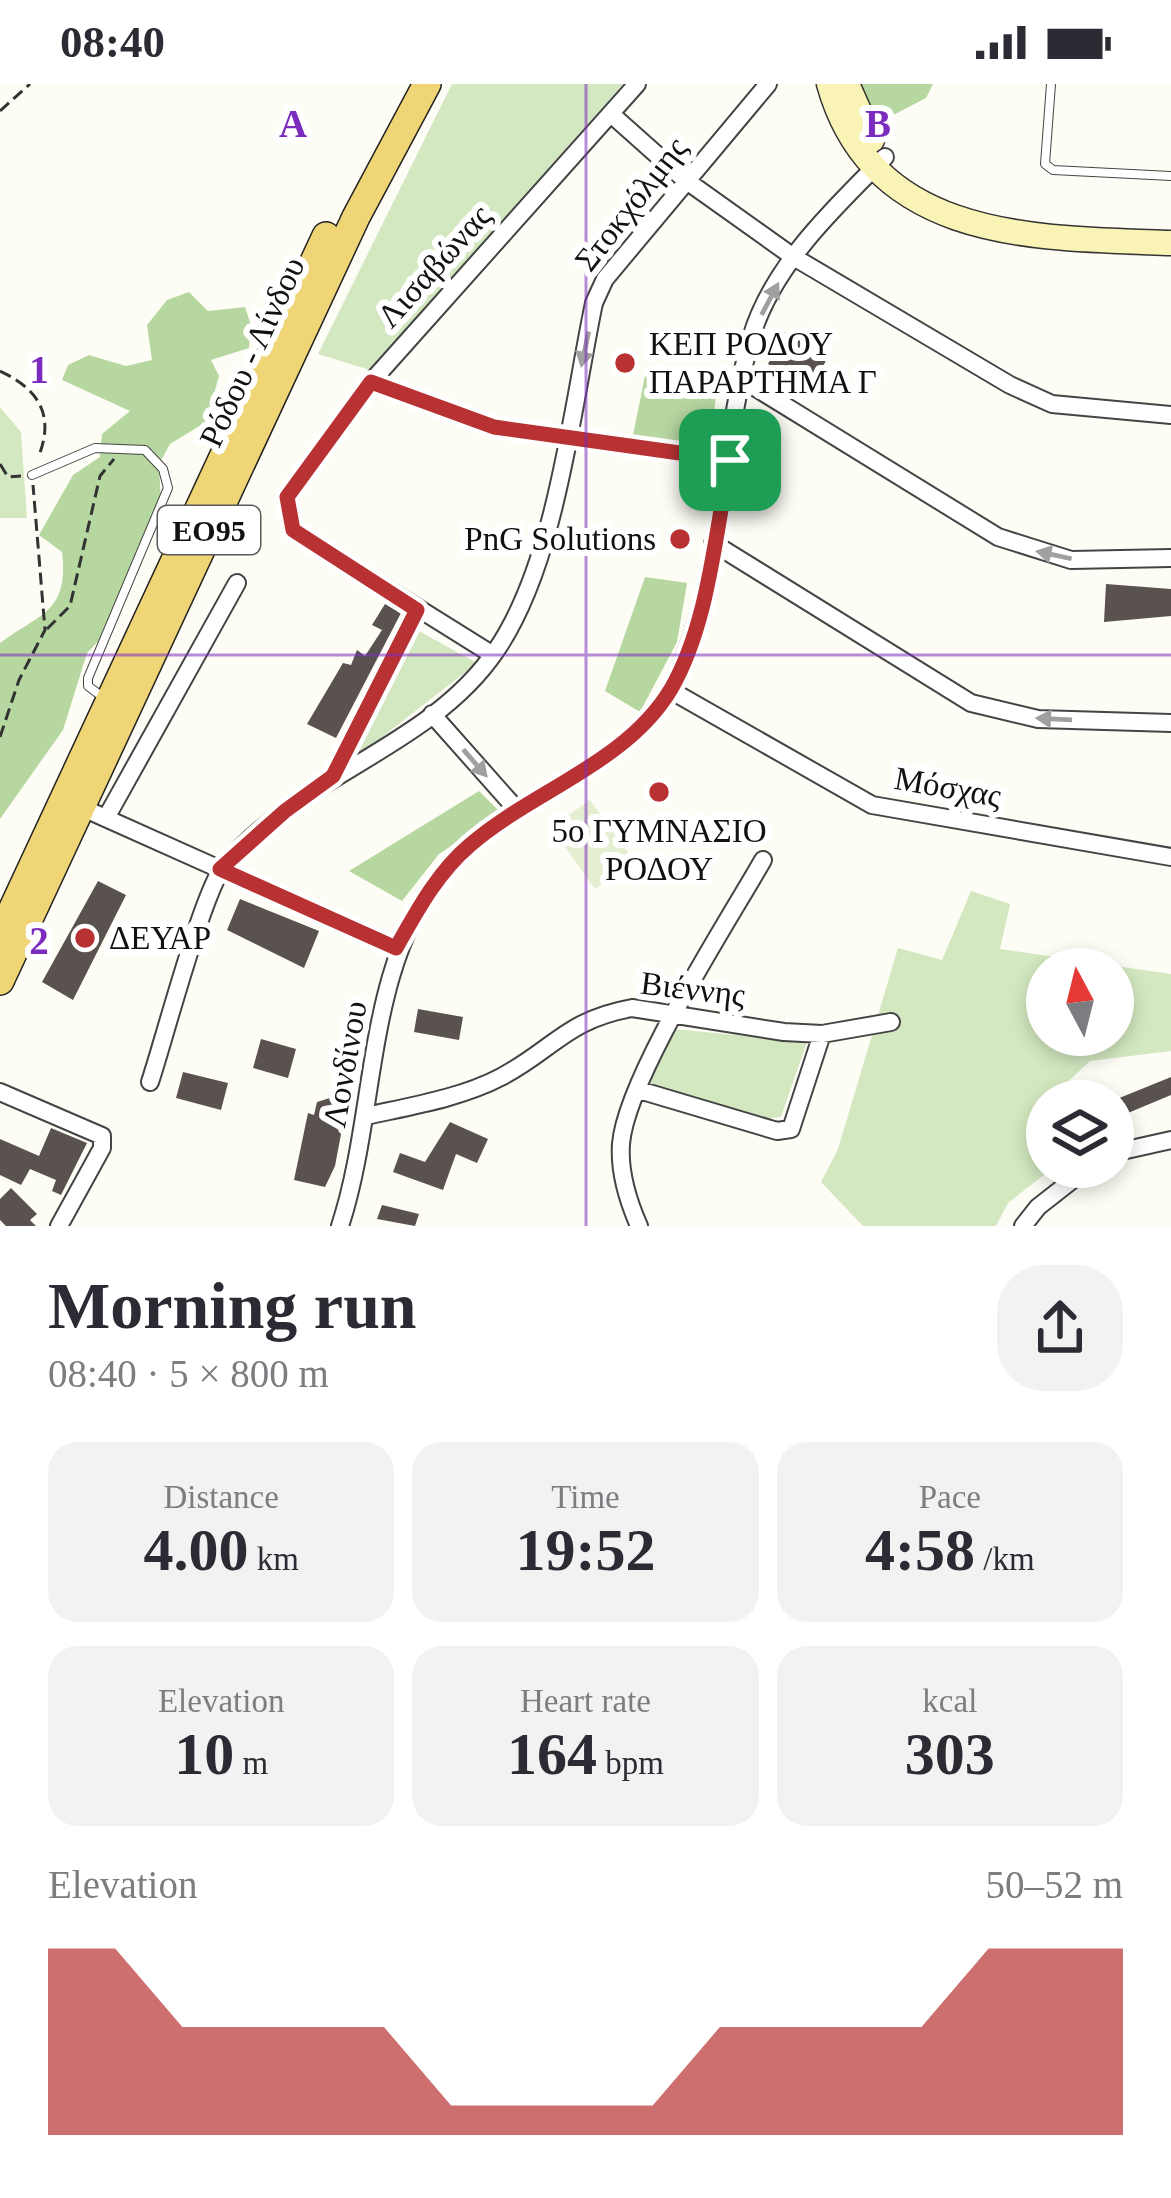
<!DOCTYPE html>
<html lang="en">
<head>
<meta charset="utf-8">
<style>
	body { margin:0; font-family:"Times New Roman",serif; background:#f2f2f3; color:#2b2b33; height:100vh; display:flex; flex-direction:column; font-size:45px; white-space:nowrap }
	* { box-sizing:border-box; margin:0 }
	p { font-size:39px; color:#7c7c81 }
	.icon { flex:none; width:66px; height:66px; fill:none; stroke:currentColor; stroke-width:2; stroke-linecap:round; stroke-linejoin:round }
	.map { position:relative; height:1142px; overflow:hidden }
	.details { display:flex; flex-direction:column; background:#fff; flex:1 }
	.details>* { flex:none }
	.needle { width:78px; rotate:353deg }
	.tools { position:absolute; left:1026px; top:864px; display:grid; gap:24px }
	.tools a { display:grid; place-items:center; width:108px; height:108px; border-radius:50%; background:#fff; box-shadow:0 6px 18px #0003; font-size:60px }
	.pin { position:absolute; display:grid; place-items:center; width:102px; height:102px; color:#fff; margin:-51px; border-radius:24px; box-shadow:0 6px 18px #0006 }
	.round { display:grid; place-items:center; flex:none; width:126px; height:126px; border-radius:48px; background:#f2f2f3 }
	.head { display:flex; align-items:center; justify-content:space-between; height:204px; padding:0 48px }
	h1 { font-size:66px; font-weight:700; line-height:90px }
	.metrics { display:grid; grid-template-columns:repeat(3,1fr); gap:18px; height:204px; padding:12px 48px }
	.metrics div { display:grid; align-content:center; border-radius:30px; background:#f2f2f3; text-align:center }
	.metrics b { font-size:60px; font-weight:700 }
	.metrics small { font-size:33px; font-weight:400 }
	.metrics p { font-size:33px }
	.chart { height:336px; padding:24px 48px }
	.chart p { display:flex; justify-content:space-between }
	.chart svg { width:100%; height:216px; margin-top:12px; fill:#b83133; opacity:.7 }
	.status { display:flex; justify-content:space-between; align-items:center; height:84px; padding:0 60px; background:#fff; direction:ltr }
	.status svg { height:33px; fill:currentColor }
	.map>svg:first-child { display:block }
</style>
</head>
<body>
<div class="status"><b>08:40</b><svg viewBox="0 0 49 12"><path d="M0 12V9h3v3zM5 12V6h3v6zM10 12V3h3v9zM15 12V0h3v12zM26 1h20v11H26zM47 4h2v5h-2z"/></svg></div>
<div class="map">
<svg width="1171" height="1142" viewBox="0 0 1171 1142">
	<rect width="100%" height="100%" fill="#fefdf5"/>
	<!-- green -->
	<path fill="#d3e8c0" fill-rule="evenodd" d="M452,0H623L370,286L318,270Z
		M0,323L21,348L27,434H0Z
		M417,546L477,579L355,674L347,667Z
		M971,807L1010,820L1000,865L1171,890V967L1090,977L1047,1017L1045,1090L1008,1119L996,1142H863L821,1098L838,1065L898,864L942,876ZM1047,885H1113V951H1047Z
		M674,945L807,958L781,1033L765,1035L646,1001Z"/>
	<!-- forest -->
	<path fill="#b7d7a0" d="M853,0H933L926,14L870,43Z
		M189,208L208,227L245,223L251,241L249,264L211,276L219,292L206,338L170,360L159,380L161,421L110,545L87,569L63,646L0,735V559C41,529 69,528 62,468L39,451L73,391L100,373L102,350L130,327L62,296L68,281L89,271L126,282L152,276L147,241L167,216Z
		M647,282L718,294L710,365L632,356Z
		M645,493L687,499L677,558L640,628L605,607Z
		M479,707L498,726L495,733L439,770L402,817L349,787Z"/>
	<!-- pitch -->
	<path fill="#e4efd1" d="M590,716L634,777L595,805L551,743Z"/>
	<!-- building -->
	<path fill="#59524e" d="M784,248L829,271L812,303L768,280Z
		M1106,500L1171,505V532L1104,538Z
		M385,520L401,529L336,654L307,640L343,579L351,581L357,566L365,572L382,546L372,541Z
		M98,797L126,811L73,916L42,898Z
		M240,815L319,847L304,884L227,846Z
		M418,925L463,933L459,956L414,948Z
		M261,955L296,965L288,994L253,984Z
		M183,988L228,999L221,1026L176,1014Z
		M1171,993V1011L1116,1034L1112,1017Z
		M349,1008L335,1082L325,1103L294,1096L308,1029L314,1031L317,1018Z
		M450,1038L488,1055L477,1079L456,1070L443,1106L393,1088L400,1069L425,1078Z
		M51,1044L87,1059L61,1111L52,1107L56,1096L30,1085L21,1101L0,1091V1055L39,1072Z
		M11,1104L37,1130L30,1136L36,1142H6L0,1136V1115Z
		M382,1121L419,1130L415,1142L377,1135Z"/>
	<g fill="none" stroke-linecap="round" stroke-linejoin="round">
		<defs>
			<path id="service" d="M1051,0L1045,80L1053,86L1171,92
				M32,391L95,364L145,366L163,385L168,404L88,594V602L104,614"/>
			<path id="minor" d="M611,30L684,95L792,172L1010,301L1052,320L1171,331
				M743,296L998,453L1071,476L1171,474
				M371,298L494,342L730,376
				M713,459L971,619L1038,635L1171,639
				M493,571L293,446L287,413L371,298L637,0
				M670,606L872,721L1171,773
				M432,630L518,727
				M334,691L417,526
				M83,724L396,864
				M106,734L237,499
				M150,998C164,956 203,807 224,782C298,692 429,664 495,568C556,481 572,324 594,219L605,195L768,0
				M639,1006L777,1047L791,1045L822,950
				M0,1008L102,1052V1064L59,1142
				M366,1032C411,1022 461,1014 501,993C554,965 566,936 632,924L784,948L822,950L891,938
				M1113,1069L1171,1056
				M340,1142C378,1026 364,886 443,788C504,712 629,690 673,599C725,492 719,367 751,254C772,182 834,124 885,73
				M639,1142C628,1117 619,1088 621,1060C626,995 727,839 763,776
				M1023,1142L1038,1123L1089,1083"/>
			<path id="secondary" d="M829,0C873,158 1037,154 1171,159
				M847,0L872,56"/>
			<path id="primary" d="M0,852L326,152
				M0,897L356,133L427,0"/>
		</defs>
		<!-- service casing -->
		<use href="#service" stroke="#444" stroke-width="10"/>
		<!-- minor casing -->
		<use href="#minor" stroke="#444" stroke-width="20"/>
		<!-- secondary casing -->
		<use href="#secondary" stroke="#333" stroke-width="27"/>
		<!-- primary casing -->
		<use href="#primary" stroke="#222" stroke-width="30"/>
		<!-- path -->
		<path stroke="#333" stroke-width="3" stroke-dasharray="12 6" stroke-linecap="butt" d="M0,27L30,0
			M0,287C40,306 55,332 38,374
			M0,380L8,393L21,392
			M47,545L70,522L100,392L114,375
			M0,653L19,596L45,546L33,401"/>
		<!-- service -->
		<use href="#service" stroke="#fff" stroke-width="8"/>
		<!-- minor -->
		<use href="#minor" stroke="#fff" stroke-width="16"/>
		<!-- secondary -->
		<use href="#secondary" stroke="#f9f4b5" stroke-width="24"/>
		<!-- primary -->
		<use href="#primary" stroke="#efd575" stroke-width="27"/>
	</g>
	<!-- one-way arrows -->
	<defs><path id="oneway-solid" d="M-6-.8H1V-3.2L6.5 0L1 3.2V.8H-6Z" transform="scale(3)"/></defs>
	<g fill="#a0a0a0">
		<use href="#oneway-solid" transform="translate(770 215) rotate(-62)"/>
		<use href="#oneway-solid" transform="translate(585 265) rotate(102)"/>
		<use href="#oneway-solid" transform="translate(1054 471) rotate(-168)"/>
		<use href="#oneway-solid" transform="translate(1054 635) rotate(-177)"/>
		<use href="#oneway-solid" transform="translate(475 679) rotate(49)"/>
	</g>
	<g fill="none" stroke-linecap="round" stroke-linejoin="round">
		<defs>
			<path id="route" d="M371,298L494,343L730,376C715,449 709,539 671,605C627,679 532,707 470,761C437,789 417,827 396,864L220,785L285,727L333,692L417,526L293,446L287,413Z"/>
		</defs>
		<!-- route casing -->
		<use href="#route" stroke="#fff" stroke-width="24"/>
		<!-- route -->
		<use href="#route" stroke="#b83133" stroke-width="15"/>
	</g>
	<!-- grid -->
	<path fill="none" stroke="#7b2cbf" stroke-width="3" stroke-opacity="0.55" d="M586,0V1142M0,571H1171"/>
	<!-- markers -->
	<g fill="#b83133" stroke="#fff" stroke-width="4.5">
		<circle cx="625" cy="279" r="12"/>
		<circle cx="680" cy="455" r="12"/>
		<circle cx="659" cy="708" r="12"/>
		<circle cx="85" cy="854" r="12"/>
	</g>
	<g text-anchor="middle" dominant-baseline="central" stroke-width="12" stroke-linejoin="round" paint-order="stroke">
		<!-- shield labels -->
		<rect fill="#fff" stroke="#585858" stroke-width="3" x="158" y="422" width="102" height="48" rx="9"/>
		<g font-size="30" font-weight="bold" fill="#111">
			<text x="209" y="446">ΕΟ95</text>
		</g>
		<!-- street labels -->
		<g font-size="33" fill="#111" stroke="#fff">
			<text transform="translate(631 120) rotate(-52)">Στοκχόλμης</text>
			<text transform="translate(434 182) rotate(-48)">Λισαβώνας</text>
			<text transform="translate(252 268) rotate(-65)">Ρόδου - Λίνδου</text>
			<text transform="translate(948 703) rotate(10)">Μόσχας</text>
			<text transform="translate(693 905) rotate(7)">Βιέννης</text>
			<text transform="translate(345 980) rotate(-80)">Λονδίνου</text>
		</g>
		<!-- poi labels -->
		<g font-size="33" fill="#111" stroke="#fff" text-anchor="start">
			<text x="649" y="260">ΚΕΠ ΡΟΔΟΥ<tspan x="649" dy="38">ΠΑΡΑΡΤΗΜΑ Γ</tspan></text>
			<text x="656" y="455" text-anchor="end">PnG Solutions</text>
			<text x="659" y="747" text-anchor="middle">5ο ΓΥΜΝΑΣΙΟ<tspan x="659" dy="38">ΡΟΔΟΥ</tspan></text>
			<text x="109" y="854">ΔΕΥΑΡ</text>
		</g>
	</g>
	<g font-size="39" text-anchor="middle" font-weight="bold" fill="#7b2cbf" stroke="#fff" stroke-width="12" stroke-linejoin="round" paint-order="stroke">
		<text x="293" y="53">A</text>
		<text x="878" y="53">B</text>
		<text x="39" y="299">1</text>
		<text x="39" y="870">2</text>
	</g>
</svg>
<div class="tools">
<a><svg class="needle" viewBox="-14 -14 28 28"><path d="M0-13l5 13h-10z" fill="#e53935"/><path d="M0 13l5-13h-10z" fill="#7c7c81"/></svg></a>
<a><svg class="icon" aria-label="layers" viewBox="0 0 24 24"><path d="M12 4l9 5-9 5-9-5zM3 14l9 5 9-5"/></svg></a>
</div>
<div class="pin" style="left:730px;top:376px;background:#1e9e55"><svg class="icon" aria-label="arrive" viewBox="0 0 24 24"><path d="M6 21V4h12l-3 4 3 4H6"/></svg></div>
</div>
<section class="details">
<div class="head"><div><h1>Morning run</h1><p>08:40 · 5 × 800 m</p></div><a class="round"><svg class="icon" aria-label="share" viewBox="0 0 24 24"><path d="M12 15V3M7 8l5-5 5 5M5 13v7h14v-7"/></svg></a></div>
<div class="metrics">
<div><p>Distance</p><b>4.00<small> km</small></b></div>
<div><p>Time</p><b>19:52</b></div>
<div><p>Pace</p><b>4:58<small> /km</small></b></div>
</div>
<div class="metrics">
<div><p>Elevation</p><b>10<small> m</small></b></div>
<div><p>Heart rate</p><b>164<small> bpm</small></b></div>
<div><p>kcal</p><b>303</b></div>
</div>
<div class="chart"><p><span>Elevation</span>50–52 m</p>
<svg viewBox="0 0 160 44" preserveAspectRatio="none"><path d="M0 44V6L10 6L20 22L30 22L40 22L50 22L60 38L70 38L80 38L90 38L100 22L110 22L120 22L130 22L140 6L150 6L160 6V44z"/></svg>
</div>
</section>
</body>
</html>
